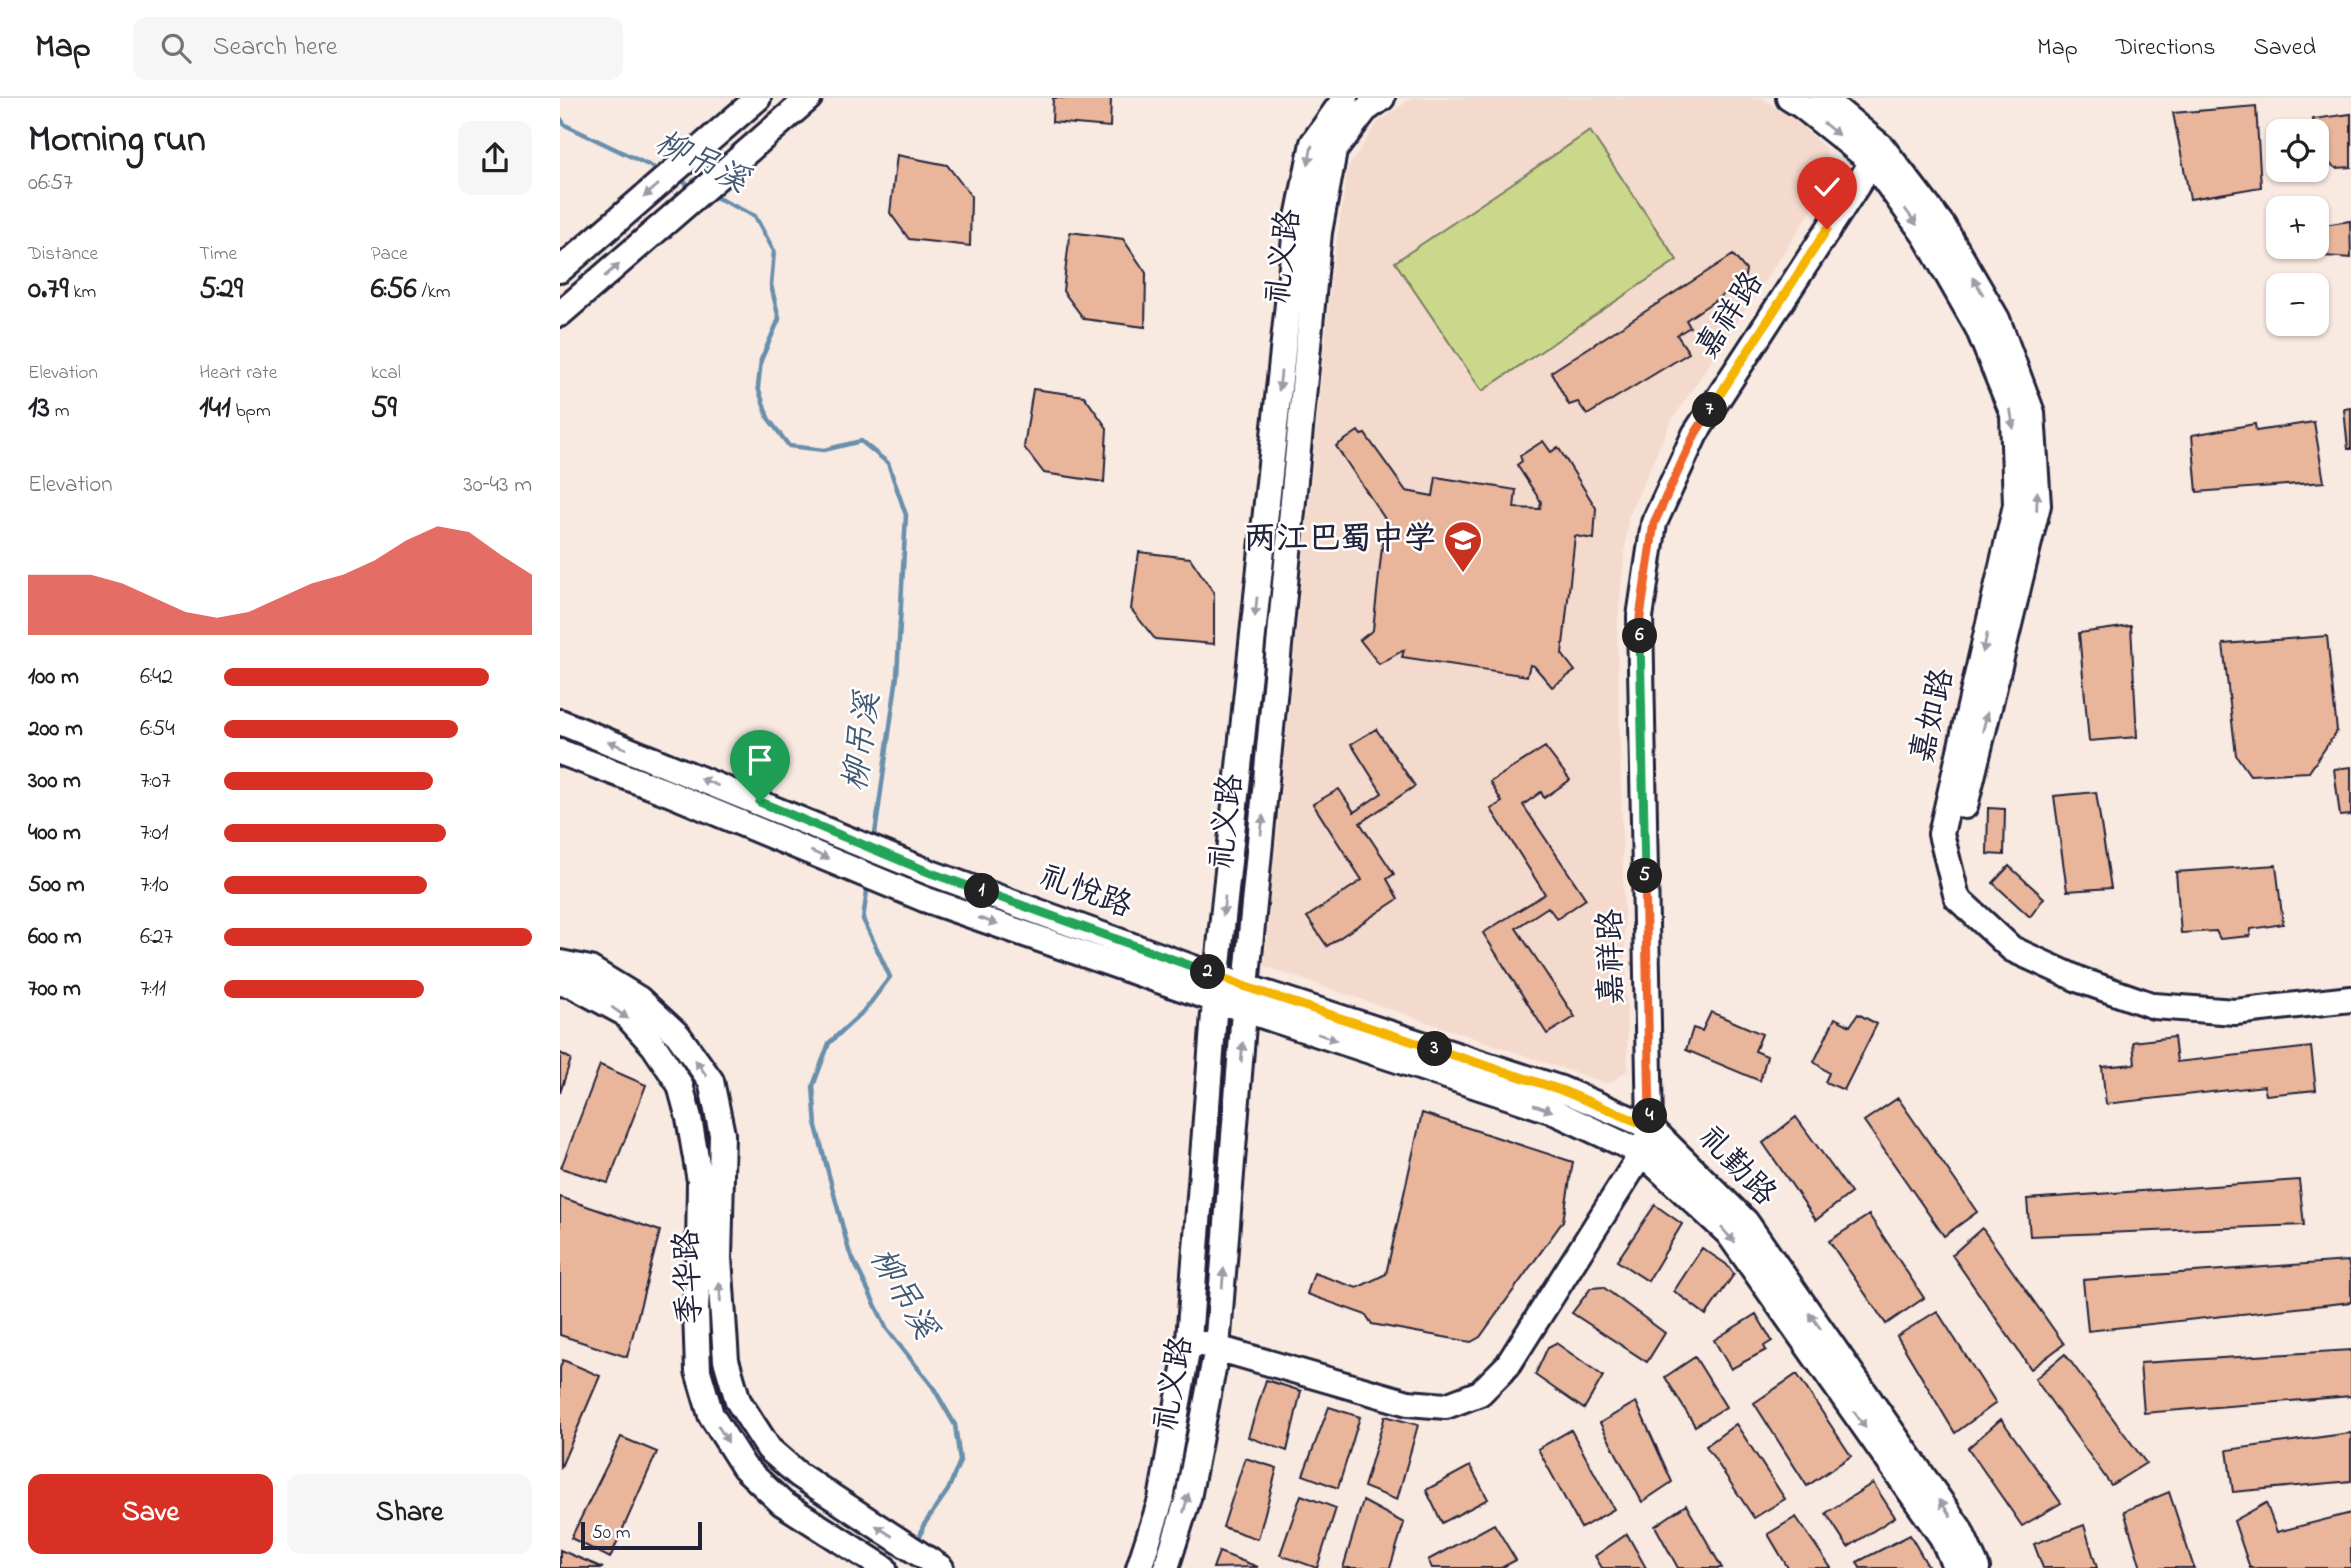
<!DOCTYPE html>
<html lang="en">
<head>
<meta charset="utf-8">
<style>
	body { margin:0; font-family:"Indie Flower","LXGW WenKai TC",sans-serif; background:#f6f6f6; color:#202124; height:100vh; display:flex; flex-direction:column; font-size:26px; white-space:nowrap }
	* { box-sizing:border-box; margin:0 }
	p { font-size:23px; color:#757577 }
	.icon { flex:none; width:38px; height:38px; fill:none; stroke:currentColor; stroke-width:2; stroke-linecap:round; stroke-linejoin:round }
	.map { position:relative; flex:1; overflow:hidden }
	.details { display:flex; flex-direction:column; background:#fff; width:560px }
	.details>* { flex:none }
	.fabs { position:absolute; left:1706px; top:21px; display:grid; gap:14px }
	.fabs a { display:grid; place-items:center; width:63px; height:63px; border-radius:14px; background:#fff; box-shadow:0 2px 5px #0004; font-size:35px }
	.scale { position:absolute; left:21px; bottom:18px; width:121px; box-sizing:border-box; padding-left:7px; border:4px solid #22223b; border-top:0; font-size:19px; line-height:24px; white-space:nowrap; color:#22223b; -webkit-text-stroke:5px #fff; paint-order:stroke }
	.pin { position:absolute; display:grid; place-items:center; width:60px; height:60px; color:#fff; margin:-72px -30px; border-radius:50% 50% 50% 0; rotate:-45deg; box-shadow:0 0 7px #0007 }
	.pin .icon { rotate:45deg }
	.km { position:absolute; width:35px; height:35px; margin:-18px; border-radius:50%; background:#222; color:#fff; font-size:19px; line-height:35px; text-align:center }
	.round { display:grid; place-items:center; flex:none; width:74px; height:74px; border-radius:14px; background:#f6f6f6 }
	.summary { display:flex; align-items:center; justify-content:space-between; height:119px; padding:0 28px }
	h1 { font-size:38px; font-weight:800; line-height:52px }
	.metrics { display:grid; grid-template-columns:repeat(3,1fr); gap:10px; height:119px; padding:7px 28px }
	.metrics div { display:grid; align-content:center }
	.metrics b { font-size:30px; font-weight:800 }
	.metrics small { font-size:19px; font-weight:400 }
	.metrics p { font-size:19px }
	.chart { height:196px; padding:14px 28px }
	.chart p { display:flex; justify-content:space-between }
	.chart svg { width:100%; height:126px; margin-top:7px; fill:#d93025; opacity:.7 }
	.button { display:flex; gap:14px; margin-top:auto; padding:14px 28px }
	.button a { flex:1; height:80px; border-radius:14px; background:#d93025; color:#fff; font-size:28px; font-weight:800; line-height:80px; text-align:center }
	.button a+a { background:#f6f6f6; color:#202124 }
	ul { padding:0 28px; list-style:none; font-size:23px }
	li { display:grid; grid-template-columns:112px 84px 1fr; align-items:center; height:52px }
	li i { height:18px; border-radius:9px; background:#d93025 }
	header { display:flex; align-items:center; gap:42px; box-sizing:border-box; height:98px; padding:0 35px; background:#fff; border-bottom:2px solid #e0e0e0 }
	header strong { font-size:33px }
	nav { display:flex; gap:38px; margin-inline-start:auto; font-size:24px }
	.search { width:490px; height:63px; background:#f6f6f6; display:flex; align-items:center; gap:18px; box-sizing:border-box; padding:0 24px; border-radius:14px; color:#757577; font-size:26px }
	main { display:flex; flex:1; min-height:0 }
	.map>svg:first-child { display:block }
</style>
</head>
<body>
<header>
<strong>Map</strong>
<div class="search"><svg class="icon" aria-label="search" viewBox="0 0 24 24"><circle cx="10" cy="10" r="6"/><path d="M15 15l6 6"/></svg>Search here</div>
<nav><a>Map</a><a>Directions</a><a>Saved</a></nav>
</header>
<main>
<section class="details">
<div class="summary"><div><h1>Morning run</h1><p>06:57</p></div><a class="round"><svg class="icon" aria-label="share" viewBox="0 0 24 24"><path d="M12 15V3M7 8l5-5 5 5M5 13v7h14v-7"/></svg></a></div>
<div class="metrics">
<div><p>Distance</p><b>0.79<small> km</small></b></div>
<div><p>Time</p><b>5:29</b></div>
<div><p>Pace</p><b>6:56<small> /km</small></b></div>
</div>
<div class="metrics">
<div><p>Elevation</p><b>13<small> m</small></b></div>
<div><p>Heart rate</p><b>141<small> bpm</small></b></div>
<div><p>kcal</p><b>59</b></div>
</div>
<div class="chart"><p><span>Elevation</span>30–43 m</p>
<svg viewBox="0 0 160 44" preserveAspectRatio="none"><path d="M0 44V23L10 23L20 23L30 26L40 31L50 36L60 38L70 36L80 31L90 26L100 23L110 18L120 11L130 6L140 8L150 16L160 23V44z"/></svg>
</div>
<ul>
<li><b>100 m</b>6:42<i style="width:86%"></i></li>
<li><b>200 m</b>6:54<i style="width:76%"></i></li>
<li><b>300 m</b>7:07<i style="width:68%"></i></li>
<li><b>400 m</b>7:01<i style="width:72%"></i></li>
<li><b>500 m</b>7:10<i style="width:66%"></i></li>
<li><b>600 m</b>6:27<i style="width:100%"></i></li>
<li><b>700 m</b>7:11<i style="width:65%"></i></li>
</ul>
<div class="button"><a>Save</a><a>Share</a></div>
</section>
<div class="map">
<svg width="1791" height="1470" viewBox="0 0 1791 1470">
	<rect width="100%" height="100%" fill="#f8e9e1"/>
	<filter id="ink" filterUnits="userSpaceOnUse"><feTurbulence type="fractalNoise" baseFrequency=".0143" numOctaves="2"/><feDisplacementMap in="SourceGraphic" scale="14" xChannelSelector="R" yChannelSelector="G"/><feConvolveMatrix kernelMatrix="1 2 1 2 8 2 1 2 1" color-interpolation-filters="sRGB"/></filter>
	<g filter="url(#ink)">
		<!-- built -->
		<path fill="#f4dacc" d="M852,0H1202L1233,20L1266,51L1272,82L1110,325L1068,420L1057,532L1068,972L1048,986L704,868L772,171L788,70L819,23Z"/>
		<!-- green -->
		<path fill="#cbd88b" stroke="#767d63" stroke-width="2" d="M1030,33L1117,162L922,293L835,164Z"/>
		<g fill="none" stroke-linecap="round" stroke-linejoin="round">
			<!-- stream -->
			<path stroke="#678fac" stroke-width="4.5" d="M0,20L5,27L101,73
				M118,81L135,90
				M149,96L195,118L214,153L211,187L219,221L201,262L198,289L208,320L229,348L264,352L301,343L328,365L346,417L337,578L314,743
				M308,786L303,821L330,879L305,912L269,945L253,988L256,1028L289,1153L327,1231L373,1289L395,1327L400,1363L388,1392L363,1428L358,1447"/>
		</g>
		<!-- building -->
		<path fill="#e9b69b" stroke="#22223b" stroke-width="2" d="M493,0H551L550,29L492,24Z
			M1696,8L1701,89L1630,101L1613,15Z
			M1791,16V69L1776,70L1757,57V33H1754L1753,21Z
			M337,57L387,67L411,98L410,148L349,141L330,115Z
			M1790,123L1791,160L1750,157L1749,149H1757V128Z
			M510,134L563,141L586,175L585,229L524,221L503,193Z
			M1173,157L1186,172L1184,183L1126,222L1130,229L1117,237L1129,255L1027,317L1018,304L1009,307L991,274Z
			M473,291L524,298L547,330L544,384L484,375L464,349Z
			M1791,310V351H1788L1784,311Z
			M1754,324L1764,384L1637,394L1632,337L1695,326L1696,333Z
			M798,333L801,337L805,336L846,393L873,398L876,379L956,392L954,410L980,411L981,404L957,367L962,363L960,358L983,343L991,354L998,349L1036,410L1034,441L1015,438L1002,556L1015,573L992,589L974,568L970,567L967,578L842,559L844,552L819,566L800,542L813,532L825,421L776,348Z
			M579,454L630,460L654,495V546L595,541L571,511Z
			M1571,528L1577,639L1529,643L1519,535Z
			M1767,538L1777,633L1749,674L1690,677L1676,657L1663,546Z
			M816,631L855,688L800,725L834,776L827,781L838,801L767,848L747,819L802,782L753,706L779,691L794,714L822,695L791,646Z
			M985,649L1010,682L984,700L981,694L963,707L1026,801L997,821L988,809L956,830L1015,919L987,936L923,835L985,796L931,711L942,704L930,684Z
			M1791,669V717L1780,718L1774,671Z
			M1536,694L1551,790L1507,793L1494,698Z
			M1428,710L1445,711L1444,757L1427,756Z
			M1716,767L1723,826L1691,831L1690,838L1660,841L1656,833L1621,835L1616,774Z
			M1449,768L1484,800L1470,819L1433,785Z
			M1151,914L1202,936L1195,953L1207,958L1200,983L1126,952L1133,930L1142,933Z
			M1298,916L1317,926L1284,992L1265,984L1269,975L1254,964L1275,920L1290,928Z
			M1614,939L1617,964L1751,949L1756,992L1706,997L1704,988L1546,1006L1542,969L1575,966L1573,944Z
			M0,955L11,961L0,995Z
			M40,967L86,987L48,1085L1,1070Z
			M1338,1000L1417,1114L1384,1138L1304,1023Z
			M862,1015L1013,1064L1003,1123L920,1239L911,1244L812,1226L806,1217L747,1196L754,1175L797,1190L826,1176Z
			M1236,1019L1291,1095L1256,1122L1203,1045Z
			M1739,1082L1744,1127L1470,1138L1467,1101Z
			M0,1099L100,1133L67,1259L0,1237Z
			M1095,1107L1122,1126L1088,1183L1057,1163Z
			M1309,1117L1364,1200L1326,1226L1269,1143Z
			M1422,1130L1504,1246L1471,1271L1392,1157Z
			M1142,1150L1166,1166L1174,1176L1146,1217L1114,1193Z
			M1788,1163L1791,1178V1204L1528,1233L1523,1182Z
			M1043,1189L1105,1235L1087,1264L1012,1215L1031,1190Z
			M1377,1213L1436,1305L1395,1335L1337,1238Z
			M1196,1216L1212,1243L1204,1248L1206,1252L1171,1271L1154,1242Z
			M996,1245L1043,1278L1024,1311L975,1277L988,1249Z
			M1791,1252V1298L1584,1315L1580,1265Z
			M1505,1256L1586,1365L1551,1387L1475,1281Z
			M1135,1259L1166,1309L1135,1328L1105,1279Z
			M3,1262L40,1278L0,1371V1270Z
			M1237,1276L1291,1358L1247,1388L1194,1305Z
			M706,1282L741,1293L727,1353L688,1339Z
			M1076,1304L1112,1384L1082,1404L1040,1325Z
			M769,1309L800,1319L778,1390L743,1377Z
			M825,1318L858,1327L837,1402L804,1389Z
			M1441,1321L1501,1405L1462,1428L1408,1350Z
			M1176,1326L1225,1401L1194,1420L1146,1348Z
			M1011,1332L1054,1411L1021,1430L978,1351Z
			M1791,1335V1383L1673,1394L1667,1352Z
			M61,1339L97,1354L50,1460L11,1440Z
			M685,1360L717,1370L698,1441L663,1429Z
			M910,1368L928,1401L882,1425L866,1392Z
			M1313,1385L1335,1419L1288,1449L1266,1415Z
			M1609,1394L1634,1470H1581L1564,1413Z
			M741,1397L776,1410L757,1470L720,1457Z
			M803,1403L844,1425L830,1470H783Z
			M1706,1405L1717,1434L1791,1415V1470H1690L1674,1423Z
			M1126,1407L1162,1470H1118L1095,1428Z
			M1236,1419L1271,1470H1228L1208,1436Z
			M934,1426L956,1462L941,1470H872L868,1462Z
			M1524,1427L1537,1470H1483L1474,1446Z
			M1067,1436L1086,1470H1042L1035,1458Z
			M1350,1437L1369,1470H1300L1297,1464Z
			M0,1452L43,1470H0Z
			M659,1454L698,1469L653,1470Z"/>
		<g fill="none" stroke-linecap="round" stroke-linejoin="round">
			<defs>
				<path id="secondary" d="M1229,0L1242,8L1311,63L1366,139L1418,230L1453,316L1456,407L1381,736L1397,800L1452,851L1520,882L1594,908L1675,914L1791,901
					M1263,0L1322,49L1383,128L1437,221L1472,315L1478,407L1405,708
					M0,172L198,0
					M0,216L249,0
					M0,624L371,775L686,889L1001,991L1090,1029L1186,1124L1399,1430L1417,1470
					M0,654L106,694L364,801L685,912L990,1012L1082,1055L1169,1136L1382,1439L1396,1470
					M0,865L30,871L79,901L118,937L151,983L162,1036L159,1160L166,1262L178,1303L209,1351L239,1377L381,1470
					M0,885L12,887L64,915L94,948L120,987L129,1020L140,1083L139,1153L136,1212L138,1273L151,1317L184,1369L222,1405L324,1470
					M629,1242L848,1305L886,1308L920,1295L948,1267L1082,1055L1090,1029L1080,519L1094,425L1135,336L1322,49
					M579,1470L601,1402L629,1242L657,877L736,130L753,45L785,0
					M606,1470L628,1400L657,1250L686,889L759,134L774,53L805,12L822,0"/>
			</defs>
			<!-- secondary casing -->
			<use href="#secondary" stroke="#22223b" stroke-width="30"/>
			<!-- secondary -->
			<use href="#secondary" stroke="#fff" stroke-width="24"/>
		</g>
		<!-- one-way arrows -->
		<defs><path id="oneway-solid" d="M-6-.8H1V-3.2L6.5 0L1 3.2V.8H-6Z" transform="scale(1.75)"/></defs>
		<g fill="#9c9ca7">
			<use href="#oneway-solid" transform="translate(1271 31) rotate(39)"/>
			<use href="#oneway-solid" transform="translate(750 57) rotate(101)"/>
			<use href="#oneway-solid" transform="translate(91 93) rotate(139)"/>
			<use href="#oneway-solid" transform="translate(1351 119) rotate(54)"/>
			<use href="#oneway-solid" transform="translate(52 172) rotate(-41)"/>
			<use href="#oneway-solid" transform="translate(1418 188) rotate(-120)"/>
			<use href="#oneway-solid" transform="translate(720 283) rotate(96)"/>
			<use href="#oneway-solid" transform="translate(1452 321) rotate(81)"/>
			<use href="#oneway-solid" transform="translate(1477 403) rotate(-88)"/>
			<use href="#oneway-solid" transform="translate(696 509) rotate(96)"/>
			<use href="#oneway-solid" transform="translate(1425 545) rotate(103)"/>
			<use href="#oneway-solid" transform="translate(1425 624) rotate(-76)"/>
			<use href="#oneway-solid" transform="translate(57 647) rotate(-158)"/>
			<use href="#oneway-solid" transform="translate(149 684) rotate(-158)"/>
			<use href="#oneway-solid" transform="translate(702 727) rotate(-84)"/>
			<use href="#oneway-solid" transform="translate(260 757) rotate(23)"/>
			<use href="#oneway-solid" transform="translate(664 808) rotate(96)"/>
			<use href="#oneway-solid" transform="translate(428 823) rotate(19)"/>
			<use href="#oneway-solid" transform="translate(60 915) rotate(35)"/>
			<use href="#oneway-solid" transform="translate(767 939) rotate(18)"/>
			<use href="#oneway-solid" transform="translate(682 954) rotate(-85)"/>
			<use href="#oneway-solid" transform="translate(141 970) rotate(-125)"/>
			<use href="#oneway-solid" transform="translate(983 1010) rotate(19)"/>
			<use href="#oneway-solid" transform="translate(1168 1137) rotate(49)"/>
			<use href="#oneway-solid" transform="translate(663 1180) rotate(-85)"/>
			<use href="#oneway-solid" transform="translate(160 1194) rotate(-92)"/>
			<use href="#oneway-solid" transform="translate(1255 1223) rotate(-125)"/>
			<use href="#oneway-solid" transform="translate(1300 1322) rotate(55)"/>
			<use href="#oneway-solid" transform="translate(163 1336) rotate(58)"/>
			<use href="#oneway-solid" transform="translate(626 1405) rotate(-75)"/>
			<use href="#oneway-solid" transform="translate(1385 1410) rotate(-125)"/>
			<use href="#oneway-solid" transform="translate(324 1433) rotate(-147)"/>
		</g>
	</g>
	<g fill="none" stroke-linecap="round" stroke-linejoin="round" filter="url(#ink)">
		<defs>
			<path id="split-1" d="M200,704L371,775L422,793"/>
			<path id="split-2" d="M422,793L648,874"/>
			<path id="split-3" d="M648,874L686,889L875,951"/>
			<path id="split-4" d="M875,951L1001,992L1090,1029V1018"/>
			<path id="split-5" d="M1085,778L1090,1018"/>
			<path id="split-6" d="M1080,538L1085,778"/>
			<path id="split-7" d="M1080,538V519L1094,425L1135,336L1150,312"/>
			<path id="split-8" d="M1150,312L1267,131"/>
		</defs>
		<!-- split-1 casing -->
		<use href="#split-1" stroke="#fff" stroke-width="14"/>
		<!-- split-2 casing -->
		<use href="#split-2" stroke="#fff" stroke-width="14"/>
		<!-- split-3 casing -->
		<use href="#split-3" stroke="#fff" stroke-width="14"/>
		<!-- split-4 casing -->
		<use href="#split-4" stroke="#fff" stroke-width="14"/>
		<!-- split-5 casing -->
		<use href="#split-5" stroke="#fff" stroke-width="14"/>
		<!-- split-6 casing -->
		<use href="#split-6" stroke="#fff" stroke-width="14"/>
		<!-- split-7 casing -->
		<use href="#split-7" stroke="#fff" stroke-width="14"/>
		<!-- split-8 casing -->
		<use href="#split-8" stroke="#fff" stroke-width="14"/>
		<!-- split-1 -->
		<use href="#split-1" stroke="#22a559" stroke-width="9"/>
		<!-- split-2 -->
		<use href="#split-2" stroke="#22a559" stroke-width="9"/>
		<!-- split-3 -->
		<use href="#split-3" stroke="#f5b400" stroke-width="9"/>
		<!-- split-4 -->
		<use href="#split-4" stroke="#f5b400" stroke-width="9"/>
		<!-- split-5 -->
		<use href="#split-5" stroke="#f0652b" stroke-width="9"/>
		<!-- split-6 -->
		<use href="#split-6" stroke="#22a559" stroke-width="9"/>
		<!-- split-7 -->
		<use href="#split-7" stroke="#f0652b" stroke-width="9"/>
		<!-- split-8 -->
		<use href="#split-8" stroke="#f5b400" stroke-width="9"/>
	</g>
	<!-- icons -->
	<defs>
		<symbol id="school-pin" viewBox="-11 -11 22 30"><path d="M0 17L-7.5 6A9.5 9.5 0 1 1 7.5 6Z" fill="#c8321e" stroke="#fff"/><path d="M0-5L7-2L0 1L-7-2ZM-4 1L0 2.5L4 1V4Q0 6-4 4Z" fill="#fff"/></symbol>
	</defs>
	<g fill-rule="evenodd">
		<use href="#school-pin" x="881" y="420" width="44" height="60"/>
	</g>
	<g text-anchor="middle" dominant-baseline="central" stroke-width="5" stroke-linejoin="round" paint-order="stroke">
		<!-- street labels -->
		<g font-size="32" fill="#22223b" stroke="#fff">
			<text transform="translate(725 159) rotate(-83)">礼义路</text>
			<text transform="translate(1171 218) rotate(-57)">嘉祥路</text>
			<text transform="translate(1374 618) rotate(-77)">嘉如路</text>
			<text transform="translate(668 724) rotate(-84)">礼义路</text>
			<text transform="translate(525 795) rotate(20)">礼悦路</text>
			<text transform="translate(1053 859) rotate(-91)">嘉祥路</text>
			<text transform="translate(1176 1069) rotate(46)">礼勤路</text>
			<text transform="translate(130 1179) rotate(-92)">季华路</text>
			<text transform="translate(615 1286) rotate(-80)">礼义路</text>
		</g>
		<!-- poi labels -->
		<g font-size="32" font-weight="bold" fill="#22223b" stroke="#fff" text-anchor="end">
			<text x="876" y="442">两江巴蜀中学</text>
		</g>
		<!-- water labels -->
		<g font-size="33" font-style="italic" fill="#445973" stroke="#fff">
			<text transform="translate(141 65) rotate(26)">柳吊溪</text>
			<text transform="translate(303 644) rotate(-82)">柳吊溪</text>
			<text transform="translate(342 1196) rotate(60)">柳吊溪</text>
		</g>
	</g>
</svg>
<div class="fabs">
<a><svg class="icon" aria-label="locate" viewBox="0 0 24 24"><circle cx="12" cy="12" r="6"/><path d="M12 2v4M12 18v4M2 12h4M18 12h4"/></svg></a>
<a>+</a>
<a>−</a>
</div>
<div class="scale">50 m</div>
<div class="pin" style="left:200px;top:704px;background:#1e9e55"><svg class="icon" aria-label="arrive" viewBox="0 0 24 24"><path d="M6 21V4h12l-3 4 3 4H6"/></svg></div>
<div class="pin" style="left:1267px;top:131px;background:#d93025"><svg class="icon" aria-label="check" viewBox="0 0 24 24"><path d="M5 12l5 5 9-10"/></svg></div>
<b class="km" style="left:422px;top:793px">1</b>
<b class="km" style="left:648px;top:874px">2</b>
<b class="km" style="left:875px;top:951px">3</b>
<b class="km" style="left:1090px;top:1018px">4</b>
<b class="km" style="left:1085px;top:778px">5</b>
<b class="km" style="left:1080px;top:538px">6</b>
<b class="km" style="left:1150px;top:312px">7</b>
</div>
</main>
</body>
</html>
